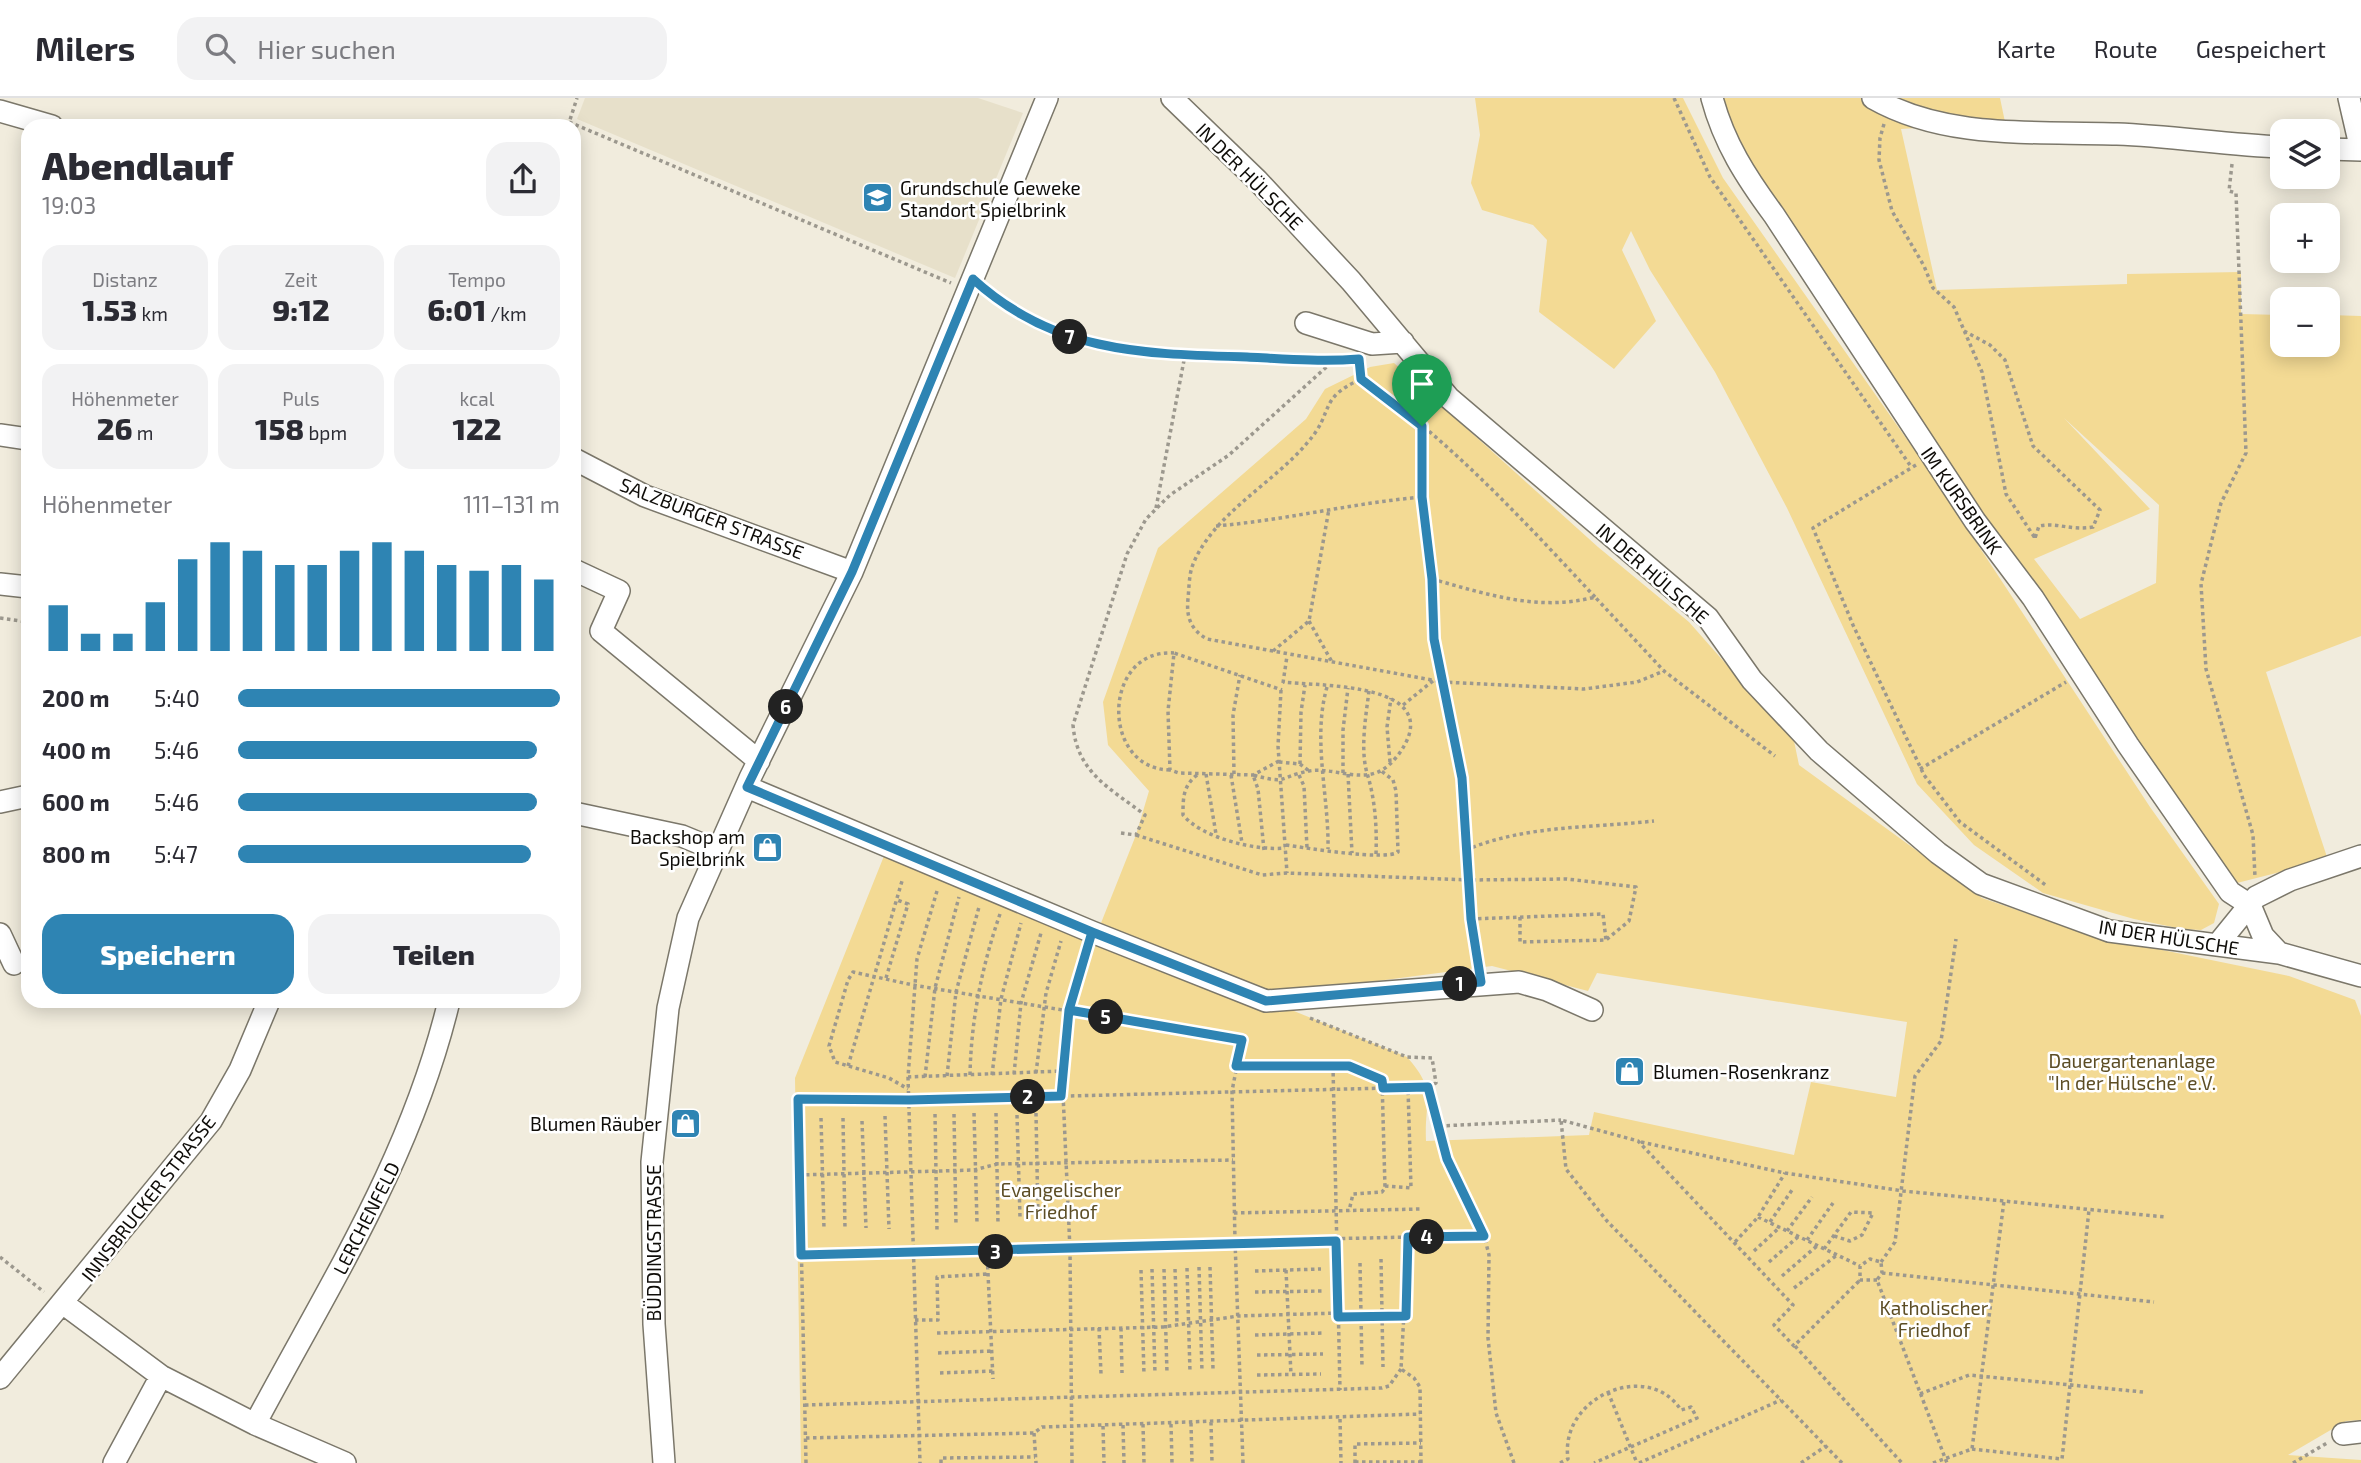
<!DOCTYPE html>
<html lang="de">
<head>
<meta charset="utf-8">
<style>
	body { margin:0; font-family:"Exo 2",sans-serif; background:#f2f2f3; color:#2b2b33; height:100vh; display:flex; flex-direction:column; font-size:26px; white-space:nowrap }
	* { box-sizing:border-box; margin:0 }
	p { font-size:23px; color:#7c7c81 }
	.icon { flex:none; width:38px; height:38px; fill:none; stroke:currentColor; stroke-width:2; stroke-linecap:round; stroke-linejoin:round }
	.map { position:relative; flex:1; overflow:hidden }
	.side { position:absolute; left:21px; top:21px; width:560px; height:889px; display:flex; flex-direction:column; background:#fff; border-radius:21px; box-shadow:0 4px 18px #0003 }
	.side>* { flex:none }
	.buttons { position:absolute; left:2270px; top:21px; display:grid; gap:14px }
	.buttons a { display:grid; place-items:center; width:70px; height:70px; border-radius:14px; background:#fff; box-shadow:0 4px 18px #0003; font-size:35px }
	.pin { position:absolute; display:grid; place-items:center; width:60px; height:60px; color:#fff; margin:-72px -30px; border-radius:50% 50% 50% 0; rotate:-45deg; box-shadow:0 0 7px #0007 }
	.pin .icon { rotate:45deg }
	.km { position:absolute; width:35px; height:35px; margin:-18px; border-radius:50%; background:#222; color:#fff; font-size:19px; line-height:35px; text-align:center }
	.round { display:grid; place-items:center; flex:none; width:74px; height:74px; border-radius:21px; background:#f2f2f3 }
	.overview { display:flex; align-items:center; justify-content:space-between; height:119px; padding:0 21px }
	h1 { font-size:38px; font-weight:800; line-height:52px }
	.stats { display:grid; grid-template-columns:repeat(3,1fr); gap:10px; height:119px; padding:7px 21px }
	.stats div { display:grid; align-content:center; border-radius:18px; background:#f2f2f3; text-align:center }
	.stats b { font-size:30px; font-weight:800 }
	.stats small { font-size:19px; font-weight:400 }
	.stats p { font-size:19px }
	.chart { height:196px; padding:14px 21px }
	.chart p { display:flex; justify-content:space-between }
	.chart svg { width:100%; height:126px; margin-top:7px; stroke:#2e84b3; stroke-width:6 }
	.cta { display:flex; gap:14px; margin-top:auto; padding:14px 21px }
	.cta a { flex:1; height:80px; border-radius:21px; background:#2e84b3; color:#fff; font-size:28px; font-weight:800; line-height:80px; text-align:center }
	.cta a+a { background:#f2f2f3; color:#2b2b33 }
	ul { padding:0 21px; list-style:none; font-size:23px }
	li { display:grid; grid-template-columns:112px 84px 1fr; align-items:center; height:52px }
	li i { height:18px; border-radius:9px; background:#2e84b3 }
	header { display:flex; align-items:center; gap:42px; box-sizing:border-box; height:98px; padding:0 35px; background:#fff; border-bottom:2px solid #e1e1e2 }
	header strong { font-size:33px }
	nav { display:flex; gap:38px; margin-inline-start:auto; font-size:24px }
	.search { width:490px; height:63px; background:#f2f2f3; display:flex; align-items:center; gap:18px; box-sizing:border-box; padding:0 24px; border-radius:21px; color:#7c7c81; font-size:26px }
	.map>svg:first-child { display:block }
</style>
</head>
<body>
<header>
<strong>Milers</strong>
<div class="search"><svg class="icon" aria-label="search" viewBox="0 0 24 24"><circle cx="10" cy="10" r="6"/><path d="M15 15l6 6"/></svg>Hier suchen</div>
<nav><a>Karte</a><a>Route</a><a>Gespeichert</a></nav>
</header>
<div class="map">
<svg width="2361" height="1365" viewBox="0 0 2361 1365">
	<rect width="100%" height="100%" fill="#f1ecdd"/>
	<!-- built -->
	<path fill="#e7e0ca" d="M585,0H978L1023,15L955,180L577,21Z"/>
	<!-- green -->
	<path fill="#f3da94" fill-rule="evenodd" d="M1475,0H1683L1723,80L1932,377L2150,709L2219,806L2214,825L2201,832L2182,831L2134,821L2043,795L1974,747L1917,686L1787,410L1715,274L1650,172L1631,133L1622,152L1656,223L1614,271L1539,214L1547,142L1533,127L1482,112L1471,85L1480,37Z
		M1719,0H2000L2005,24L1901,31L1937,192L2127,186V176L2241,174V216L2282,217V247H2328V217L2361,218V538L2266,574L2328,762L2233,786L1924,340L1754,71L1725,23ZM2064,320L2159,407L2156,485L2080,521L2034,461L2150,411Z
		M1394,265L1598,449L1689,524L1794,643L1799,667L1982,800L2094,838L2289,878L2355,902L2361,918V1322L2346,1323L2288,1357L2361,1362V1365H801L795,980L888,748L1407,959C1438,994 1424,1001 1426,1043L1589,1037L1594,1014L1794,1057L1811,984L1896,999L1907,924L1597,875L1588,893L1492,868L1270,897L1101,825L1136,737L1149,693L1108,647L1103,604L1158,450L1306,321L1325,291L1370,269Z"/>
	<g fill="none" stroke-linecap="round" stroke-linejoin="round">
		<defs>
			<path id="minor" d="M1172,0L1257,82L1351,183L1449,300L1708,520L1752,582L1819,653L1938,755L1981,786L2109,833L2279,855
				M1712,0C1724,45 1746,79 1774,117L1975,423L2033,500L2128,647L2230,794L2250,807L2263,838L2279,855L2361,878
				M1873,0C1947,42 2035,33 2117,36C2172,38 2227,47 2282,49
				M2349,0L2361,52
				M0,13L52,28
				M2328,51L2361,52
				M1306,225L1372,246L1403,244
				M0,337L28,341
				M574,361L645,398L852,474
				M574,472L619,493L601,533L759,663
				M0,486L28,489
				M747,689L1092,834L1266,903L1519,884L1547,892L1592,912
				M0,704L28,698
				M574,715L682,738L716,752
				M0,836L14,866
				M2217,847L2256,799L2290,782L2361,758
				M64,1206L161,1278L255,1326L345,1365
				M0,1280L211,1023L240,972L269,903
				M255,1326C330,1185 411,1061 449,903
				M2343,1336L2361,1334
				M114,1365L161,1278
				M664,1365L654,1226L652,1064L668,910L688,820L750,680L852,474L1047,0"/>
		</defs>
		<!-- minor casing -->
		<use href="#minor" stroke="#7b776a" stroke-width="24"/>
		<!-- path -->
		<path stroke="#9c988e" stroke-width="3.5" stroke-dasharray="3.5 3.5" stroke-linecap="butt" d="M1674,0L1710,79L1912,370
			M569,24L951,185
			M1884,26L1880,40L1879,62L1892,113L1924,168L1933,190L1954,209L1982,274L2006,396L2035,440
			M568,28L577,0
			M2232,66L2229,93L2236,95L2246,355L2221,405L2201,486L2206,571L2253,737L2255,779
			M987,194C1078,273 1220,258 1332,264
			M1964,233L1990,247L2005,262L2033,348L2100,412L2093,429C2071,433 2057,424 2039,428L2035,440
			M1359,262L1361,281
			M1422,328V399L1432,481L1434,541L1462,680L1477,868
			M1916,367L1813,430L1853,527L1924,677L1960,724L2047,788
			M1156,410L1185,257
			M1216,428C1286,422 1353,405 1422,399
			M1432,481C1486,496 1539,514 1595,499L1664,573L1775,658
			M1595,499C1524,423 1447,339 1361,281C1317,301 1335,313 1308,344C1273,386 1211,417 1192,469C1189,478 1189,491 1188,501C1186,519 1191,532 1207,541L1443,584L1584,591L1637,584L1664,573
			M0,520L28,524
			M1309,523L1332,564
			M1273,553L1309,523L1329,411
			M1283,585L1287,558
			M1327,589C1312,641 1329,698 1328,751
			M1281,592L1278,648L1287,775
			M1369,593C1366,617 1360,651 1367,675C1375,701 1377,728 1376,756
			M1403,607L1434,582
			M1279,663L1253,677L1179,675L1170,672L1168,613L1174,555L1282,592
			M1279,664L1300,666L1309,673
			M1390,664L1387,629L1391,600
			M1300,666L1301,614L1305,587
			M1920,671L2066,584
			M1170,672C1100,671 1102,550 1174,555
			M1343,675V632L1348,590
			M1206,676L1216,736
			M1234,676L1233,617L1240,577
			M1348,676L1352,755
			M1197,677C1183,688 1183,700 1183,717C1202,740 1256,753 1285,750
			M1231,677L1242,745
			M1299,677L1304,688L1307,750
			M1121,735L1136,737L1145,717C1110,690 1077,675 1073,627L1127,456L1146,421L1170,397L1229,357L1332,264L1352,262
			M1136,737L1262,777L1287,775L1469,782L1567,781L1636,789L1629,823L1606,842L1520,844V818
			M1286,747C1306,750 1386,763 1398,754L1396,693L1393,682L1380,672
			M1264,752L1258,691L1253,677C1290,687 1277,679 1309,673C1330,669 1357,683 1378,674C1391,669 1405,650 1409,637C1425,584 1314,588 1283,584
			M1466,752C1525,727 1591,730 1654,723
			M937,793L917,861L908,979L1062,973
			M1471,821L1603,816L1606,842
			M886,880L908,806L897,802
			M1310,920L1407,959L1432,960L1436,985L1428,989L1440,1028
			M848,968L902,783
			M1236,968H1349L1382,982L1385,1090L1382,1094L1353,1096L1349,1113
			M1333,968L1340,1292
			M1036,975L1046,895L1061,843
			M1014,976L1021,905L1041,835
			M970,977C971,922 982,868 1000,816
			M992,977L1001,901L1021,825
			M947,978L956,894L979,809
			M908,979L920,1365
			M925,979L935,890L959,799
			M974,1015L977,1125
			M996,1015L998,1126
			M1036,1015L1038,1120
			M935,1016L937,1133
			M954,1016L956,1128
			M1017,1017L1020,1119
			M885,1018L889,1131
			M821,1020L824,1131
			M843,1020L845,1131
			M862,1023L866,1130
			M1641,1044L1785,1075L1903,1093L2165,1119
			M799,1077L974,1072L997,1066L1233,1062
			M1385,1088L1411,1090L1408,990
			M1234,1115L1420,1111
			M1758,1119L1860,1168
			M1770,1124L1792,1092
			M1787,1133L1812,1099
			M1807,1142L1833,1105
			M1735,1144L1758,1119L1785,1075
			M1824,1151L1851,1114L1873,1115L1862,1137L1850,1143L1834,1138
			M1754,1153L1780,1129
			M987,1154L993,1281
			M801,1157L1070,1152L1235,1143L1232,993L1242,942L913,887L853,874L848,882L829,948L835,964L889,980L908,991
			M0,1159L44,1194
			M1381,1161L1383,1269
			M1769,1164L1799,1138
			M1881,1164L1895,1144L1915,978L1941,943L1956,841
			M1360,1165L1362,1269
			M1199,1169L1202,1274
			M1210,1169L1213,1271
			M1187,1170L1190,1274
			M1152,1171L1155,1276
			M1164,1171L1167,1275
			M1175,1171L1177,1225
			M1141,1172L1144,1277
			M1286,1172L1291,1277
			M1255,1173L1321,1171
			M1882,1175L2154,1204
			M1782,1178L1818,1147
			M1877,1182H1860V1168L1870,1161L1881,1164L1882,1175L1877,1182L1947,1365
			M1794,1190L1837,1157
			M1255,1194L1323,1193
			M1338,1219L1406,1218
			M915,1222H938L937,1179L988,1176
			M1099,1230L1101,1276
			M1121,1230L1122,1275
			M937,1235L1163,1229L1238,1218L1338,1215
			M1255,1237L1323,1235
			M1795,1248L1902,1365
			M938,1255L992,1253
			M1257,1257L1323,1256
			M940,1275L993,1273
			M1257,1277L1321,1276
			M1608,1294L1637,1365
			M1920,1296L1969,1277L2143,1294
			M805,1307L1382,1290L1389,1288L1401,1271
			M1340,1321L1341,1365
			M1211,1324L1212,1365
			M1191,1325L1192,1365
			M1143,1326L1144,1365
			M1171,1326L1172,1365
			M1123,1327L1124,1365
			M1103,1328L1104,1365
			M1034,1335L1036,1365
			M806,1340L1034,1335L1042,1329L1420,1316
			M1972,1351L2062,1361L2089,1112
			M1355,1364H1421
			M806,1365L798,1001L909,1002L1428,989
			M941,1365V1360L1035,1359
			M1072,1365L1070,1152L1062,973L1069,912L1087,852
			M1243,1365L1235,1143L1408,1139
			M1355,1365V1346L1421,1345
			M1421,1365L1420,1289L1414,1280L1401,1271L1408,1139L1483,1138
			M1514,1365L1496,1315L1488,1240L1489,1157L1484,1137L1447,1061L1440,1028L1561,1022
			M1560,1365L1568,1361C1559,1299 1648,1261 1681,1312L1691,1309L1697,1320L1594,1365
			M1639,1365L1781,1302
			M1801,1365L1826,1348
			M1842,1365L1607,1123L1566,1071L1561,1022L1638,1043L1793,1207L1774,1227L1794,1248L1860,1182
			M1933,1365L1972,1351L2004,1103
			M2293,1365L2327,1345"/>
		<!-- minor -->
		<use href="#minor" stroke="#fff" stroke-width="21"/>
	</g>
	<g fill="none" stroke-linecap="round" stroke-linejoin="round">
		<defs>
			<path id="route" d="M1422,328V399L1432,481L1434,541L1462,680L1471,821L1481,884L1266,903L1092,834L1069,912L1061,998L909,1002L798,1001L801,1157L1336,1143L1338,1219L1406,1218L1408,1139L1484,1138L1447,1061L1428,989L1383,990L1382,982L1349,968H1236L1242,942L1069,912L1092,834L747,689L852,474L973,181C1054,255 1143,256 1247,259C1284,261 1322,264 1359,261L1361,281L1422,328"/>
		</defs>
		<!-- route casing -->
		<use href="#route" stroke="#fff" stroke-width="14"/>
		<!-- route -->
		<use href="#route" stroke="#2e84b3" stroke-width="9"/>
	</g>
	<!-- icons -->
	<defs>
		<symbol id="school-square" viewBox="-11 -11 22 22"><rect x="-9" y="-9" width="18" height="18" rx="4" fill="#2e84b3" stroke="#fff"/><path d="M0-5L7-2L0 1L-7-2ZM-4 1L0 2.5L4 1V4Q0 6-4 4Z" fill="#fff"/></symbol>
		<symbol id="shop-square" viewBox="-11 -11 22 22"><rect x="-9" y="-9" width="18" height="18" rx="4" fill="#2e84b3" stroke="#fff"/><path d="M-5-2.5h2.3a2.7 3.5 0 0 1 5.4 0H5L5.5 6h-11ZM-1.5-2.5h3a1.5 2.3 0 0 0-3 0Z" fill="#fff"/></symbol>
	</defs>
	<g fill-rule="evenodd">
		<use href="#school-square" x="860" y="82" width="35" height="35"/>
		<use href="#shop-square" x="750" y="732" width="35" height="35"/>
		<use href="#shop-square" x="1612" y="956" width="35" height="35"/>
		<use href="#shop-square" x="668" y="1008" width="35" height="35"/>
	</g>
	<g text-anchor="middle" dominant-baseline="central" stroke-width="5" stroke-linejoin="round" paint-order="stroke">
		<!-- street labels -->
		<g font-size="19" fill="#0e0c08" stroke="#fff">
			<text transform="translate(1250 78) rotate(45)">IN DER HÜLSCHE</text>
			<text transform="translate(1962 402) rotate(55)">IM KURSBRINK</text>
			<text transform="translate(712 420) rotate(21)">SALZBURGER STRASSE</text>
			<text transform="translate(1653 475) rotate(41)">IN DER HÜLSCHE</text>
			<text transform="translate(2169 839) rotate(9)">IN DER HÜLSCHE</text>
			<text transform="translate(148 1100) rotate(-52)">INNSBRUCKER STRASSE</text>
			<text transform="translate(366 1120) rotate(-63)">LERCHENFELD</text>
			<text transform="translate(653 1145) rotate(-90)">BÜDDINGSTRASSE</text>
		</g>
		<!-- poi labels -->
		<g font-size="19" fill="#0e0c08" stroke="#fff" text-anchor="start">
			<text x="900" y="89">Grundschule Geweke<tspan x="900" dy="22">Standort Spielbrink</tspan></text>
			<text x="745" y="738" text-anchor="end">Backshop am<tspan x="745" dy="22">Spielbrink</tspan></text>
			<text x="1653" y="973">Blumen-Rosenkranz</text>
			<text x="662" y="1025" text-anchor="end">Blumen Räuber</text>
		</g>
		<!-- park labels -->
		<g font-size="19" fill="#5c4d24" stroke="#fff">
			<text x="2132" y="962">Dauergartenanlage<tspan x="2132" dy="22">"In der Hülsche" e.V.</tspan></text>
			<text x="1061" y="1091">Evangelischer<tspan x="1061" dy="22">Friedhof</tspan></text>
			<text x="1934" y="1209">Katholischer<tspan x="1934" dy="22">Friedhof</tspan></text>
		</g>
	</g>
</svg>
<div class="buttons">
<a><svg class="icon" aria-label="layers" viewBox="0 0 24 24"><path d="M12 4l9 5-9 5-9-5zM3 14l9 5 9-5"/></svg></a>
<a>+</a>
<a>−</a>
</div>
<div class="pin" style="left:1422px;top:328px;background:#1e9e55"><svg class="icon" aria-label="arrive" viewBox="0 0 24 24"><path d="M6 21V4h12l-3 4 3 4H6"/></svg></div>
<b class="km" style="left:1460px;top:886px">1</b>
<b class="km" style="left:1028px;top:999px">2</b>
<b class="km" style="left:996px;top:1154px">3</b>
<b class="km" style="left:1427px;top:1139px">4</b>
<b class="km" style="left:1106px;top:919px">5</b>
<b class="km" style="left:786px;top:609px">6</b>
<b class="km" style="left:1070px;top:239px">7</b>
<section class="side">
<div class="overview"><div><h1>Abendlauf</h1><p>19:03</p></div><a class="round"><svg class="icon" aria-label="share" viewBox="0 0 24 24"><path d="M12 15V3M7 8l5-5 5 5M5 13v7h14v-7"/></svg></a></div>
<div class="stats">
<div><p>Distanz</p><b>1.53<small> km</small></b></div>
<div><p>Zeit</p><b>9:12</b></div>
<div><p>Tempo</p><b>6:01<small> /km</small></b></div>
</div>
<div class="stats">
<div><p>Höhenmeter</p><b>26<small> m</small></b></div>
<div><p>Puls</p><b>158<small> bpm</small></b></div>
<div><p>kcal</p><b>122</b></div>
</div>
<div class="chart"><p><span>Höhenmeter</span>111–131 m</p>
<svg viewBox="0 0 160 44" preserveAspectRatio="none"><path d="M5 44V28M15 44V38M25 44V38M35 44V27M45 44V12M55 44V6M65 44V9M75 44V14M85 44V14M95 44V9M105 44V6M115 44V9M125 44V14M135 44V16M145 44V14M155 44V19"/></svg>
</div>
<ul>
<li><b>200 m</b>5:40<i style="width:100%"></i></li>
<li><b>400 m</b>5:46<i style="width:93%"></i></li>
<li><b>600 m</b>5:46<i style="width:93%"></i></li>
<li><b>800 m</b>5:47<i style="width:91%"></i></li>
</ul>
<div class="cta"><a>Speichern</a><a>Teilen</a></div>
</section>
</div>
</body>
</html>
